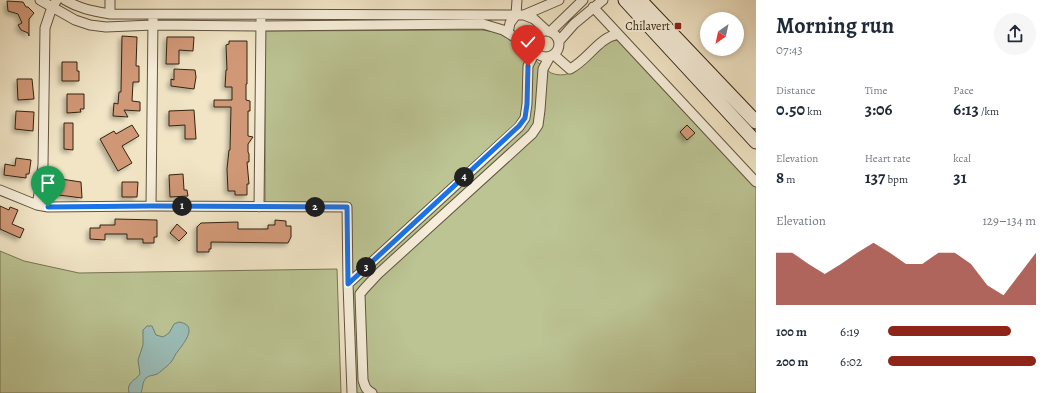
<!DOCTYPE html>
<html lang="en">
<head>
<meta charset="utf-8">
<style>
	body { margin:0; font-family:Alegreya,serif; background:#f6f6f7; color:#1f2937; height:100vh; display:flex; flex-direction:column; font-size:15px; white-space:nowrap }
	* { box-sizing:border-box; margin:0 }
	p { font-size:13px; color:#747a83 }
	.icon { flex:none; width:22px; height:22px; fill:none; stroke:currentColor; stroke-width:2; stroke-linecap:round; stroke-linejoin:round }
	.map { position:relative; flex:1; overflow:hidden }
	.sheet { display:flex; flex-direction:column; background:#fff; width:300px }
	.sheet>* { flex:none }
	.needle { width:26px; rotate:213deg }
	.tools { position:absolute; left:700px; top:12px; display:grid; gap:8px }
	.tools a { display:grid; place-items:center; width:44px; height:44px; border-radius:50%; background:#fff; box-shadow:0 2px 6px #0003; font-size:20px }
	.pin { position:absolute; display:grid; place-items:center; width:34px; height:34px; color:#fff; margin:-41px -17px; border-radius:50% 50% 50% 0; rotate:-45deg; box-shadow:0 0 4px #0007 }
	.pin .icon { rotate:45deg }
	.km { position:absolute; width:20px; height:20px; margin:-10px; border-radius:50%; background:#222; color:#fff; font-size:11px; line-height:20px; text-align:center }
	.round { display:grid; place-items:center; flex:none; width:42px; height:42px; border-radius:21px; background:#f6f6f7 }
	.headline { display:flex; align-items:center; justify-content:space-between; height:68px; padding:0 20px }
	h1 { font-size:22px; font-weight:700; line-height:30px }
	.metrics { display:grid; grid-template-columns:repeat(3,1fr); gap:6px; height:68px; padding:4px 20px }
	.metrics div { display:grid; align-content:center }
	.metrics b { font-size:17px; font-weight:700 }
	.metrics small { font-size:11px; font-weight:400 }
	.metrics p { font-size:11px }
	.chart { height:112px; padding:8px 20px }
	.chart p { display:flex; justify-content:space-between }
	.chart svg { width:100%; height:72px; margin-top:4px; fill:#8f2418; opacity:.7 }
	ul { padding:0 20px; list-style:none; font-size:13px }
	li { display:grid; grid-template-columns:64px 48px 1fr; align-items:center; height:30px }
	li i { height:10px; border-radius:5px; background:#8f2418 }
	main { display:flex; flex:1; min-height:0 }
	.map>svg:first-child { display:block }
</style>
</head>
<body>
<main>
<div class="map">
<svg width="756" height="393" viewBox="0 0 756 393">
	<defs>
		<filter id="shadow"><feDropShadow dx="-3" dy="3" stdDeviation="2" flood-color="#0004"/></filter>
	</defs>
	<rect width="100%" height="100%" fill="#f1e5c6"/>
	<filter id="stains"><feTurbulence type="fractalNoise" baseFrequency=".005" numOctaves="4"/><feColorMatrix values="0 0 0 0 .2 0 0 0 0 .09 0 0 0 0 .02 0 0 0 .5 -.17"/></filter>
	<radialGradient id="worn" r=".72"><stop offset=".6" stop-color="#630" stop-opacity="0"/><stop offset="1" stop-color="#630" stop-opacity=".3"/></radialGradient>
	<!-- green -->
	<path fill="#bcc494" stroke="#787452" d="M482,30L496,32L505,36L551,73C577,83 591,51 609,41C613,39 618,40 621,42L756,187V393H356L350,204H265V31Z
		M0,251L24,261L79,273L337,269L341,393H0Z"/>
	<!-- water -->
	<path fill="#9bbeb9" stroke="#718075" d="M179,322C199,325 184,343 178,351C175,354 174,359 171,362C171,363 158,374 157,374C153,376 149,375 146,378C142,382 143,388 141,393H129C126,382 135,381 140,374L138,360L143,345V330L147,326H152L156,335L163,337L169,333L174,324Z"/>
	<!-- building -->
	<path fill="#d19877" stroke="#33240f" filter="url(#shadow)" d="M7,1L23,2L26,7H28L34,13L29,19V36L28,33L21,30L18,25L22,23L18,14L8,11Z
		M122,36L137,37L136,66H139V82H133L132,101L140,102V111L124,110L128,117L113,116L114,103L118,104L119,92H121Z
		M167,37H194L193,51L179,50V64H166Z
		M229,41H247V84H246V100L250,101V111H248V136L253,137L248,144V152L249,154V162H247L249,184H247V195H235V191H228L227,169L229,150H230L231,107H214V100H232V87H225L226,70H227L226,45L229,44Z
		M62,62H77V71H79V81H62Z
		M174,69L195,70L196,77L194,89L171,86V79L174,80Z
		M17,79H32L34,99L18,100Z
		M67,94H84V109H80L81,112L67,113Z
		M194,110L196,139H185V125L169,126V111Z
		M16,111L34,112L33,131L15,129Z
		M64,123H73V150L64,149Z
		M132,125L139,136L122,146L132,163L118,171L100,139L114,131L116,134Z
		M687,125L695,133L687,140L680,132Z
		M16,158L31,160L29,174H26V178L4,175L5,164L15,166Z
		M183,174L184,190H187L188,196L170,197L169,175Z
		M61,179L81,182L82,198L59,195Z
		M122,182H138L137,197H122Z
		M0,206L9,210L10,207L18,210L12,224L24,229L20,238L0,229Z
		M115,219L157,220V237H154V243H143V239H127V234H105V240L90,239V228H100V225H115Z
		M275,220L286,221V226H291V237L288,243L211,242V249H209V252H197V227L201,223L238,222V229H268V225H275Z
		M177,224L187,233L179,241L170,233Z"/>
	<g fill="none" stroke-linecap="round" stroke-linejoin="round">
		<defs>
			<path id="minor" d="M40,0L75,20L90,25L106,27L153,25L261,26L483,24L503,30L533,48
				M65,0C80,9 93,11 110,14L524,15L534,19L547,31
				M110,0V14
				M593,7L756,182
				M524,15L559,0
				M533 44a13 13 0 1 1 26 0a13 13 0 1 1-26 0Z
				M550,32L583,0
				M508,33L510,23L516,15L517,0
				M559,41L574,24L603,0
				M554,55L570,69C588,60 598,38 618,34
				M0,190L37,205L48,207L151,206L347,207L348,284
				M37,205L40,188L43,165L45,28L52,7L57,0
				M151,206L153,19
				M259,207L261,20
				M352,393L348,284L519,127L525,118L527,104L528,66L535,52
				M372,393C366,390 365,387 363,380L360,294L364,289L378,274L532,134L538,125L540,110L543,69L549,58"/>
			<path id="secondary" d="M625,0L756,142
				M640,0L756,122"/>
		</defs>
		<!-- minor casing -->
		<use href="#minor" stroke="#62543d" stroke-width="11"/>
		<!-- secondary casing -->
		<use href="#secondary" stroke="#33240f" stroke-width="15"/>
		<!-- minor -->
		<use href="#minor" stroke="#f6eeda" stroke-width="9"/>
		<!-- secondary -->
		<use href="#secondary" stroke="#f6eeda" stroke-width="13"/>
	</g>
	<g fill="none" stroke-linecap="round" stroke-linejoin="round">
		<defs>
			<path id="route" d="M48,207L151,206L347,207L348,284L519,126L525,118L527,104L528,66"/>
		</defs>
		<!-- route casing -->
		<use href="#route" stroke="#fff" stroke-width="8"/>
		<!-- route -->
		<use href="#route" stroke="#1a73e8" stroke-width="5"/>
	</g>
	<!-- markers -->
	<rect fill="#8f2418" stroke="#f6eeda" stroke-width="1.5" x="674" y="22" width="8" height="8" rx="2"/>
	<g text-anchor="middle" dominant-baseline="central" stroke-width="4" stroke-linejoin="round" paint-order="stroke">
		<!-- poi labels -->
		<g font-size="12" fill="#33240f" stroke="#f6eeda" text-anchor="end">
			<text x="670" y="26">Chilavert</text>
		</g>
	</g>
	<rect width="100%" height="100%" filter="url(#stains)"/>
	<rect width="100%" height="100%" fill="url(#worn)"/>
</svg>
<div class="tools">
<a><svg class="needle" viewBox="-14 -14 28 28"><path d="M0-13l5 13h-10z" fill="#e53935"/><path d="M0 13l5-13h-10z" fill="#747a83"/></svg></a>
</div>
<div class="pin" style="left:48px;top:207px;background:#1e9e55"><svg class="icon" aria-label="arrive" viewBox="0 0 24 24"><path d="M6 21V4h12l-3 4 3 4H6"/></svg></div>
<div class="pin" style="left:528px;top:66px;background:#d93025"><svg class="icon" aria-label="check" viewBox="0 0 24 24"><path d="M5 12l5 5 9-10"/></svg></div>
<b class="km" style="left:182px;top:206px">1</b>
<b class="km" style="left:315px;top:207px">2</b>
<b class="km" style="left:366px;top:267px">3</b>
<b class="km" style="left:464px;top:177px">4</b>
</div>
<section class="sheet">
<div class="headline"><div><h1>Morning run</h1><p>07:43</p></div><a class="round"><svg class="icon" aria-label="share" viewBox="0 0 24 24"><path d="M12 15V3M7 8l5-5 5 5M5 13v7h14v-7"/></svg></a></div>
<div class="metrics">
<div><p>Distance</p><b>0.50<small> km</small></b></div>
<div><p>Time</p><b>3:06</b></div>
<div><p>Pace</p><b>6:13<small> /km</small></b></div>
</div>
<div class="metrics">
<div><p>Elevation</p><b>8<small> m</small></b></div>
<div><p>Heart rate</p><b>137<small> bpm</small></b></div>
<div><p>kcal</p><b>31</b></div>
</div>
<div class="chart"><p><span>Elevation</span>129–134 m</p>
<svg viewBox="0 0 160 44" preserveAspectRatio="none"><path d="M0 44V12L10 12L20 19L30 25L40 19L50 12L60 6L70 12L80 19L90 19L100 12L110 12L120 19L130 32L140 38L150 25L160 12V44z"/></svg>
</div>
<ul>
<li><b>100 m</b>6:19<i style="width:83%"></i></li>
<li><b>200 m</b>6:02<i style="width:100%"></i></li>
</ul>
</section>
</main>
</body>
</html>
